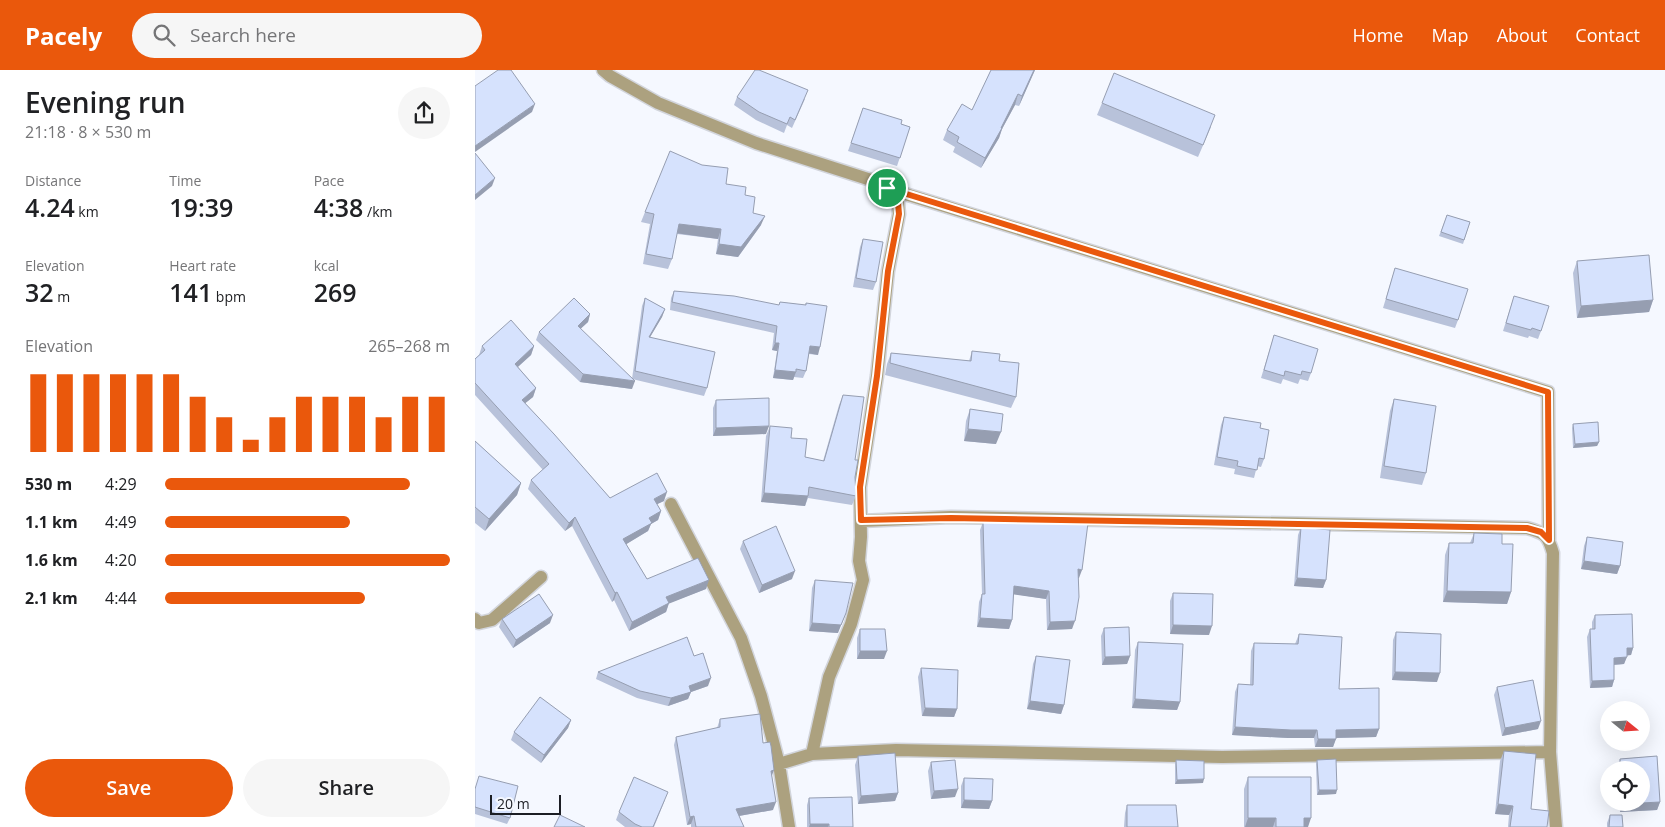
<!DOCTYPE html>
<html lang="en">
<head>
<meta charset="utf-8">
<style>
	body { margin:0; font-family:"Open Sans",sans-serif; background:#f6f6f6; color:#202124; height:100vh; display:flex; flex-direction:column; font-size:19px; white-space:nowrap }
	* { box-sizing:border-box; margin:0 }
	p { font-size:16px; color:#757577 }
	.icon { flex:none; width:28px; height:28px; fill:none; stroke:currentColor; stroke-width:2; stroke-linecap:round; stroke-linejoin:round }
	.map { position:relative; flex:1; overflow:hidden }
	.panel { display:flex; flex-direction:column; background:#fff; width:475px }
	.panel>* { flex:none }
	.needle { width:32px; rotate:108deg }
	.buttons { position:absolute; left:1125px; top:631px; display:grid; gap:10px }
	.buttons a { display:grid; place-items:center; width:50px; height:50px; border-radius:50%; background:#fff; box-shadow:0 5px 20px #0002; font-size:25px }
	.scale { position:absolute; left:15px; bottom:12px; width:71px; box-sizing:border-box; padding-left:5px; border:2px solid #1c1e24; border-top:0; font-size:14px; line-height:18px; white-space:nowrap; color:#1c1e24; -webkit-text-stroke:4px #f5f8ff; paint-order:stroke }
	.pin { position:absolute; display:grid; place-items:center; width:42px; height:42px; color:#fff; margin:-21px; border:2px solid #fff; border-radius:50%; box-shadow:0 1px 5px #0007 }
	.round { display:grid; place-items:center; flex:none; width:52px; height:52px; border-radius:26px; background:#f6f6f6 }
	.summary { display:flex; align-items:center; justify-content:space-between; height:85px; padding:0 25px }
	h1 { font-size:28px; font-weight:600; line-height:38px }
	.stats { display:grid; grid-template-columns:repeat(3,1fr); gap:8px; height:85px; padding:5px 25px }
	.stats div { display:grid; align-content:center }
	.stats b { font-size:25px; font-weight:600 }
	.stats small { font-size:14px; font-weight:400 }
	.stats p { font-size:14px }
	.chart { height:140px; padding:10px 25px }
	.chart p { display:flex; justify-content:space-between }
	.chart svg { width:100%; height:90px; margin-top:5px; stroke:#ea580c; stroke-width:6 }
	.cta { display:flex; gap:10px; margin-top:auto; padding:10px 25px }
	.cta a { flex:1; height:58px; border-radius:30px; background:#ea580c; color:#fff; font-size:20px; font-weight:600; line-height:58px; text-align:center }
	.cta a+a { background:#f6f6f6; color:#202124 }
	ul { padding:0 25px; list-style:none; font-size:16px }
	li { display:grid; grid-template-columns:80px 60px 1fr; align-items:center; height:38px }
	li i { height:12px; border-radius:6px; background:#ea580c }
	header { display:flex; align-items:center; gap:30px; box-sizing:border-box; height:70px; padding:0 25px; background:#ea580c; color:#fff }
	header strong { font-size:24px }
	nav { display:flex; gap:28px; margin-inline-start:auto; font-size:18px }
	.search { width:350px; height:45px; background:#f6f6f6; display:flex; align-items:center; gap:12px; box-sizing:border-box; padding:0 18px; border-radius:28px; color:#757577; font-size:19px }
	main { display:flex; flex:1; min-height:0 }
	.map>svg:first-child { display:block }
</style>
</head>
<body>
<header>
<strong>Pacely</strong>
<div class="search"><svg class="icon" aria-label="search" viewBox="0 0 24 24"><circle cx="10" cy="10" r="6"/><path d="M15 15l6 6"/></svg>Search here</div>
<nav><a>Home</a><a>Map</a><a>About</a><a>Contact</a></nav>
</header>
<main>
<section class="panel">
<div class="summary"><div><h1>Evening run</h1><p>21:18 · 8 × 530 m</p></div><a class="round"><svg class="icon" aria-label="share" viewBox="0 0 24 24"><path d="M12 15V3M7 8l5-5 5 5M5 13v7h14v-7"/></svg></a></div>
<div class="stats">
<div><p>Distance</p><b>4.24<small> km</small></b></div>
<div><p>Time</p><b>19:39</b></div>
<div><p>Pace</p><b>4:38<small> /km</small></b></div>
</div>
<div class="stats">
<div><p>Elevation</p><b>32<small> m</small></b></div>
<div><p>Heart rate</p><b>141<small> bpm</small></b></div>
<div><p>kcal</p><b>269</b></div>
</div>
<div class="chart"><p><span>Elevation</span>265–268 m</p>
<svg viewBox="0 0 160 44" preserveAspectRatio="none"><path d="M5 44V6M15 44V6M25 44V6M35 44V6M45 44V6M55 44V6M65 44V17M75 44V27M85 44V38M95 44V27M105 44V17M115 44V17M125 44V17M135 44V27M145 44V17M155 44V17"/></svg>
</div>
<ul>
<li><b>530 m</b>4:29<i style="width:86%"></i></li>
<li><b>1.1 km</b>4:49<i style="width:65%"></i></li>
<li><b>1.6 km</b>4:20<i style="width:100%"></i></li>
<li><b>2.1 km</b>4:44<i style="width:70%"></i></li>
</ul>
<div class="cta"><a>Save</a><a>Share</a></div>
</section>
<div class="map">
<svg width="1190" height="757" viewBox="0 0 1190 757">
	<rect width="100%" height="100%" fill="#f5f8ff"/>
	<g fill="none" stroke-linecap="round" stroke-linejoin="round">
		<defs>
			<path id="street" d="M128,0L135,6L183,33L281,73L396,110L412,118L419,124L423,133L424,144L413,201L402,306L385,417L386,467L384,491L388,510L376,554L354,607L337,684
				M414,119L1073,322L1074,470
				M196,434L266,568L286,626L304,694L314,757
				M386,451L476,447L1052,458C1070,463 1073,465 1078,483L1075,682L1081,757
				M0,549L4,553L17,550L66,507
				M304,694L337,684L421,680L747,687L1075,682"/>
		</defs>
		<!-- street casing -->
		<use href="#street" stroke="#d2d5dc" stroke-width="15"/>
		<!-- street -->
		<use href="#street" stroke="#aca17f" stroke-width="12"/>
	</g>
	<!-- wall -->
	<path fill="#b8c2da" d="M516,0H560L544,36L540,35L527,59L524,68L506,98L478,82L480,77L468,70L472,60L497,40Z
		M262,27L330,29L317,58L312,55L309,63L281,50L259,35Z
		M627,33L736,57L723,87L622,45Z
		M388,38L426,54L435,57L422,96L373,81Z
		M251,114L270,125L278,143L286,155L263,187L241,184L243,169L202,164L197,189L193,199L168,194L175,154L166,152L170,142Z
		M972,145L995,152L988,174L964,166Z
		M388,169L401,212L398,220L378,217L385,177Z
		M1102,191L1178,230L1174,242L1102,248L1098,203Z
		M920,198L983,250L980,258L908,238Z
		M199,221L304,235L305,232L330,235L331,233L343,285L334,284L331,301L328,308L319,307L318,310L298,308L302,281L297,280L299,263L195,240L196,228Z
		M1039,226L1066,261L1063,269L1054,266L1053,268L1028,261Z
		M170,228L190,239L187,247L175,267L232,318L229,326L157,309L167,236Z
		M115,244L113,252L105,259L157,319L105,312L61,270L64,262Z
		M799,265L836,303L833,311L825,309L823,314L808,309L806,314L786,308Z
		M7,276H59L56,285L43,297L61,318L58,327L50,333L135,428L189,431L182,434L186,441L183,450L176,454L173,461L151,474L172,509L231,519L194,533L191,542L154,561L139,530L137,532L97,456L90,461L53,419L56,410L68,400L0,325V289L4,285Z
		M497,281L541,327L536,338L410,305L412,294L416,283L494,291Z
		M368,325L380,390L381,426L377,435L333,428L330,436L286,432L291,366L295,356L316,368L330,387L348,391L364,335Z
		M919,329L951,403L947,415L905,408L915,341Z
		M241,330L291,364L238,366V338Z
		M495,339L521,374L489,371L491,351Z
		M749,347L785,358L789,389L786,397L782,396L779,408L759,404L760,399L739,395L746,355Z
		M1098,354L1124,372L1122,376L1098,378L1097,358Z
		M0,371L46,413L42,425L10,461L0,453Z
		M508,452L604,508H603L597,559L572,560L571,529L539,524L537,550L534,559L502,557L504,532L507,524L505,460Z
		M826,457L851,510L848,518L819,516L823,465Z
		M999,463L1027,474L1036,522L1032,534L968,532L970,485L974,473H995Z
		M1112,467L1145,496L1142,504L1106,499L1109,476Z
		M268,471L317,509L284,523L265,479Z
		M340,510L363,563L334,561L337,518Z
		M698,523L734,565L695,564V531Z
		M1120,545L1158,578L1156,585H1152L1149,594L1139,595V610L1137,617L1115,618L1112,567L1115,559H1117V552Z
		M27,549L75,553L38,578L24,557Z
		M629,558L655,586L652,594L627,595L626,566Z
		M385,559L409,589H382V568Z
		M921,562L962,612L917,610L918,570Z
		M824,564L864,619L904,659L901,667L861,668L858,677H840L839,668H813L757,665L760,622L763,614L775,615L776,581L779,573L820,574Z
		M663,572L705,632L702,640L657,638L660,580Z
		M219,586L233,616L216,622L213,629L193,636L162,628L121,609L123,602Z
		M561,586L589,635L586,644L552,639L558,594Z
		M446,598L482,639L479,647L447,646L443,607Z
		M1022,617L1063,659L1027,666L1019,625Z
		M245,649L288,673L297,707L298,740L264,746L269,757H216V754L212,755L199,675L201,667L242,658Z
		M96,650L93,658L66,693L36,670L39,662Z
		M1029,681L1056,739L1072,757H1033L1034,745L1020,744L1025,691Z
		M383,686L423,723L420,731L383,734L380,695Z
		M1182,686L1185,732L1182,740L1145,742L1144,732H1166V700H1143L1142,697L1145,689Z
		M701,690L728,713L700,714V694Z
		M842,690L861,724L842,725L841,694Z
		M456,692L480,727L456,729L453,701Z
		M773,707L833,757H769V719Z
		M489,708L517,731L514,739L486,738V716Z
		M0,718L35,748L32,754L0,744Z
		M334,728L378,757H332V735Z
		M190,730L179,757H150L141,750L144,742Z
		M652,735L703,757H649L650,743Z
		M1135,745L1148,757H1132V753Z"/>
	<!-- shaded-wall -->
	<path fill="#969eb1" d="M559,0H560L544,36L547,26Z
		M543,24L540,35L527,59L524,68L506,98L510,88Z
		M60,34L57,42L0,82V76Z
		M20,108L17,116L0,130V125Z
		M290,146L286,155L263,187L241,184L244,174Z
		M204,154L246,159L243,169L200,163Z
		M1178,230L1174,242L1102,248L1106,236Z
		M190,239L187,247L171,274L174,267Z
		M115,244L113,252L100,264L103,256Z
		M300,273H304L302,281L297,280Z
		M59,276L56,285L37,302L40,294Z
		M335,276L345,277L343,285L332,283Z
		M300,300L321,302L318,310L298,308Z
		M108,304L160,311L157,319L105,312Z
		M61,318L58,327L43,339L47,330Z
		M294,356L291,364L238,366L241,358Z
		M493,359L526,362L521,374L489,371Z
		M1124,372L1122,376L1098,378L1100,374Z
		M46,413L42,425L10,461L14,449Z
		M192,422L189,431L176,437L179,429Z
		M289,423L333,426L330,436L286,432Z
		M186,441L183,450L176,454L173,461L145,478L148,469L174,448Z
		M100,447L97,456L90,461L94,453Z
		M1109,491L1145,496L1142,504L1106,499Z
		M603,499L607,500L604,508H600Z
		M320,501L317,509L284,523L287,515Z
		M822,508L851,510L848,518L819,516Z
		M234,510L231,519L188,536L191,527Z
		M539,516L574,521L571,529L536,524Z
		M972,521L1036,522L1032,534L968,532Z
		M142,522L139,530L137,532L140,523Z
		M194,533L191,542L154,561L157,552Z
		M371,543L363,563L334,561L337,553Z
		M78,545L75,553L38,578L41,570Z
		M505,548L537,550L534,559L502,557Z
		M600,551L597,559L572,560L575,552Z
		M698,555L737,556L734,565L695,564Z
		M1152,578H1158L1156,585L1149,586Z
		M385,581H412L409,589H382Z
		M655,586L652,594L627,595L630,587Z
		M1152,587L1149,594L1136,595L1139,588Z
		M920,602L965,603L962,612L917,610Z
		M236,608L233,616L216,622L213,629L193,636L196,628L214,616Z
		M1139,610L1137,617L1115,618L1117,611Z
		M660,629L705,632L702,640L657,638Z
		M555,631L589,635L586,644L552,639Z
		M450,638L482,639L479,647L447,646Z
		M96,650L93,658L66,693L69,685Z
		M1066,651L1063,659L1027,666L1030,658Z
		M760,657L842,660L839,668H813L757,665Z
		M904,659L901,667L858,668L861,660Z
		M843,669H861L858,677H840Z
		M299,700L296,708V701Z
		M729,709L728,713L700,714L702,710Z
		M483,719L480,727L456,729L459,721Z
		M844,720H862L861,724L842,725Z
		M423,723L420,731L383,734L386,726Z
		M489,730L517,731L514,739L486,738Z
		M301,732L298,740L258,747L261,739Z
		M1185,732L1182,740L1145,742L1148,734Z
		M1023,734L1038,736L1034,745L1020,744Z
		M219,746L216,754L212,755L215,747Z
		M773,748H801L798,757H770Z
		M829,748H836L833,757H825Z
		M335,754H354L353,757H334Z"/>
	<!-- building -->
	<path fill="#d6e2fd" stroke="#969eb1" d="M23,0H36L60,34L0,76V16Z
		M280,0H284L333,20L320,50L315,47L312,54L284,42L262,27Z
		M516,0H559L547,26L543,24L526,58H527L510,88L482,72L484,67L472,60L487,34L497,40Z
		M639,3L740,45L728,75L627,33Z
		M388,38L427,50L426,54L435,57L425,88L376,73Z
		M195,81L227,95L253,98L251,114L271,117L270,125L280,127L278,143L290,146L266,177L244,174L246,159L204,154L197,189L171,184L179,144L170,142Z
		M0,83L20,108L0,125Z
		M972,145L995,152L989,170L966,162Z
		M388,169L408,172L401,212L381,208Z
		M1174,185L1178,230L1106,236L1102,191Z
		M920,198L993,219L983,250L911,229Z
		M199,221L259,226L304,235L305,232L331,235V233L352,236L345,277L335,276L331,301L321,299V302L300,300L304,273H300L302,256L197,232Z
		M1039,226L1074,236L1066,261L1057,258L1056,260L1031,253Z
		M99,228L115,244L103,256L160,311L108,304L64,262Z
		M170,228L190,239L174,267L240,282L232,318L160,301Z
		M36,250L59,276L40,294L61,318L47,330L79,364L135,428L182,403L192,422L179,429L186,441L174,448L177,453L148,469L172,509L223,488L234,510L191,527L194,533L157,552L142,522L140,523L100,447L94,453L56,410L74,394L0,313V289L10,280L7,276Z
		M799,265L843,279L836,303L827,301L826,305L810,301L809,306L789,300Z
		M497,281L525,284L524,291L544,293L541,327L415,293L416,283L496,291Z
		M368,325L389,327L380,390H383L380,407L381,426L334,417L333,426L289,423L295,356L317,358L316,368L332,369L330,387L349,391Z
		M294,328V356L241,358V330Z
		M919,329L961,336L951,403L909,396Z
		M495,339L528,344L526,362L493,359Z
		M749,347L786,353L785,358L794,360L789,389L784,388L782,400L762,396L763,391L742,387Z
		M1123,352L1124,372L1100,374L1098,354Z
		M0,371L46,413L14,449L0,437Z
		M572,449L613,453L607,500L603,499L604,527L600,551L575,552L574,521L539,516L537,550L505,548L507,524H510L508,452Z
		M301,456L320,501L287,515L268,471Z
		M826,457L855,460L851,510L822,508Z
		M999,463L1027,464V474H1038L1036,522L972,521L974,473H998Z
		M1112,467L1148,472L1145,496L1109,491Z
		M340,510L378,513L371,543L366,555L337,553Z
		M698,523L738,524L737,556L698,555Z
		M64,524L78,545L41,570L27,549Z
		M1157,544L1158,578H1152V587L1139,588V610L1117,611L1115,559H1120V545Z
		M654,557L655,586L630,587L629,558Z
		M385,559H410L412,581H385Z
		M921,562L966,564L965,603L920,602Z
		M824,564L867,567L864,619L904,618V659L861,660V669H843L842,660H816L760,657L763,614L778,615L779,573L823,574Z
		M212,567L219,586L228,583L236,608L214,616L216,622L196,628L165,621L123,602Z
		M663,572L708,574L705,632L660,629Z
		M561,586L595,590L589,635L555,631Z
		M446,598L483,600L482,639L450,638Z
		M1058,610L1066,651L1030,658L1022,617Z
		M65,627L96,650L69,685L39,662Z
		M285,644L288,673L295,672L296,676L299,700L296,701L301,732L261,739L269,757H221L219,746L215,747L201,667L245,657V649Z
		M1029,681L1061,684L1056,739L1074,741L1072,757H1035L1038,736L1023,734Z
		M420,683L423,723L386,726L383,686Z
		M1182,686L1185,732L1148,734V732H1166V700H1146L1145,689Z
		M861,689L862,720H844L842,690Z
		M480,690L483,719L459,721L456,692Z
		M701,690L729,691V709L702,710Z
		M4,706L43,716L35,748L0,737V719Z
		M159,707L193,722L178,757H167L160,754L144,742Z
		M773,707H836V748H829V757H801V748H773Z
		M489,708L518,709L517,731L489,730Z
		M377,727L378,757H354V754H335L334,728Z
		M652,735H701L703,757H652Z
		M85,745L110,757H79Z
		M1135,745H1147L1148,757H1134Z"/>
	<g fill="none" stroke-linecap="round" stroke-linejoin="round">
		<defs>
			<path id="route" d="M412,118L1073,322L1074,470L1066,462L1052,458L476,448L386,450L385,417L402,306L413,201L424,144L423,133L419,124Z"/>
		</defs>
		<!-- route casing -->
		<use href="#route" stroke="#fff" stroke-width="10"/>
		<!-- route -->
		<use href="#route" stroke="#ea580c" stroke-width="6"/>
	</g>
</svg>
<div class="buttons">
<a><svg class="needle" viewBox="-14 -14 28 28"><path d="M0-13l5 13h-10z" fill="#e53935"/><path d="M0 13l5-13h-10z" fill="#757577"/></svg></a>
<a><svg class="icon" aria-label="locate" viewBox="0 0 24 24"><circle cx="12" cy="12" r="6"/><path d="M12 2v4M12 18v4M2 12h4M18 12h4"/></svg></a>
</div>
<div class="scale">20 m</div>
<div class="pin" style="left:412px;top:118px;background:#1e9e55"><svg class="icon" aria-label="arrive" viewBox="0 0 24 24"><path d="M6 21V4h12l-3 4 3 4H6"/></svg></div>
</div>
</main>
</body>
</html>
